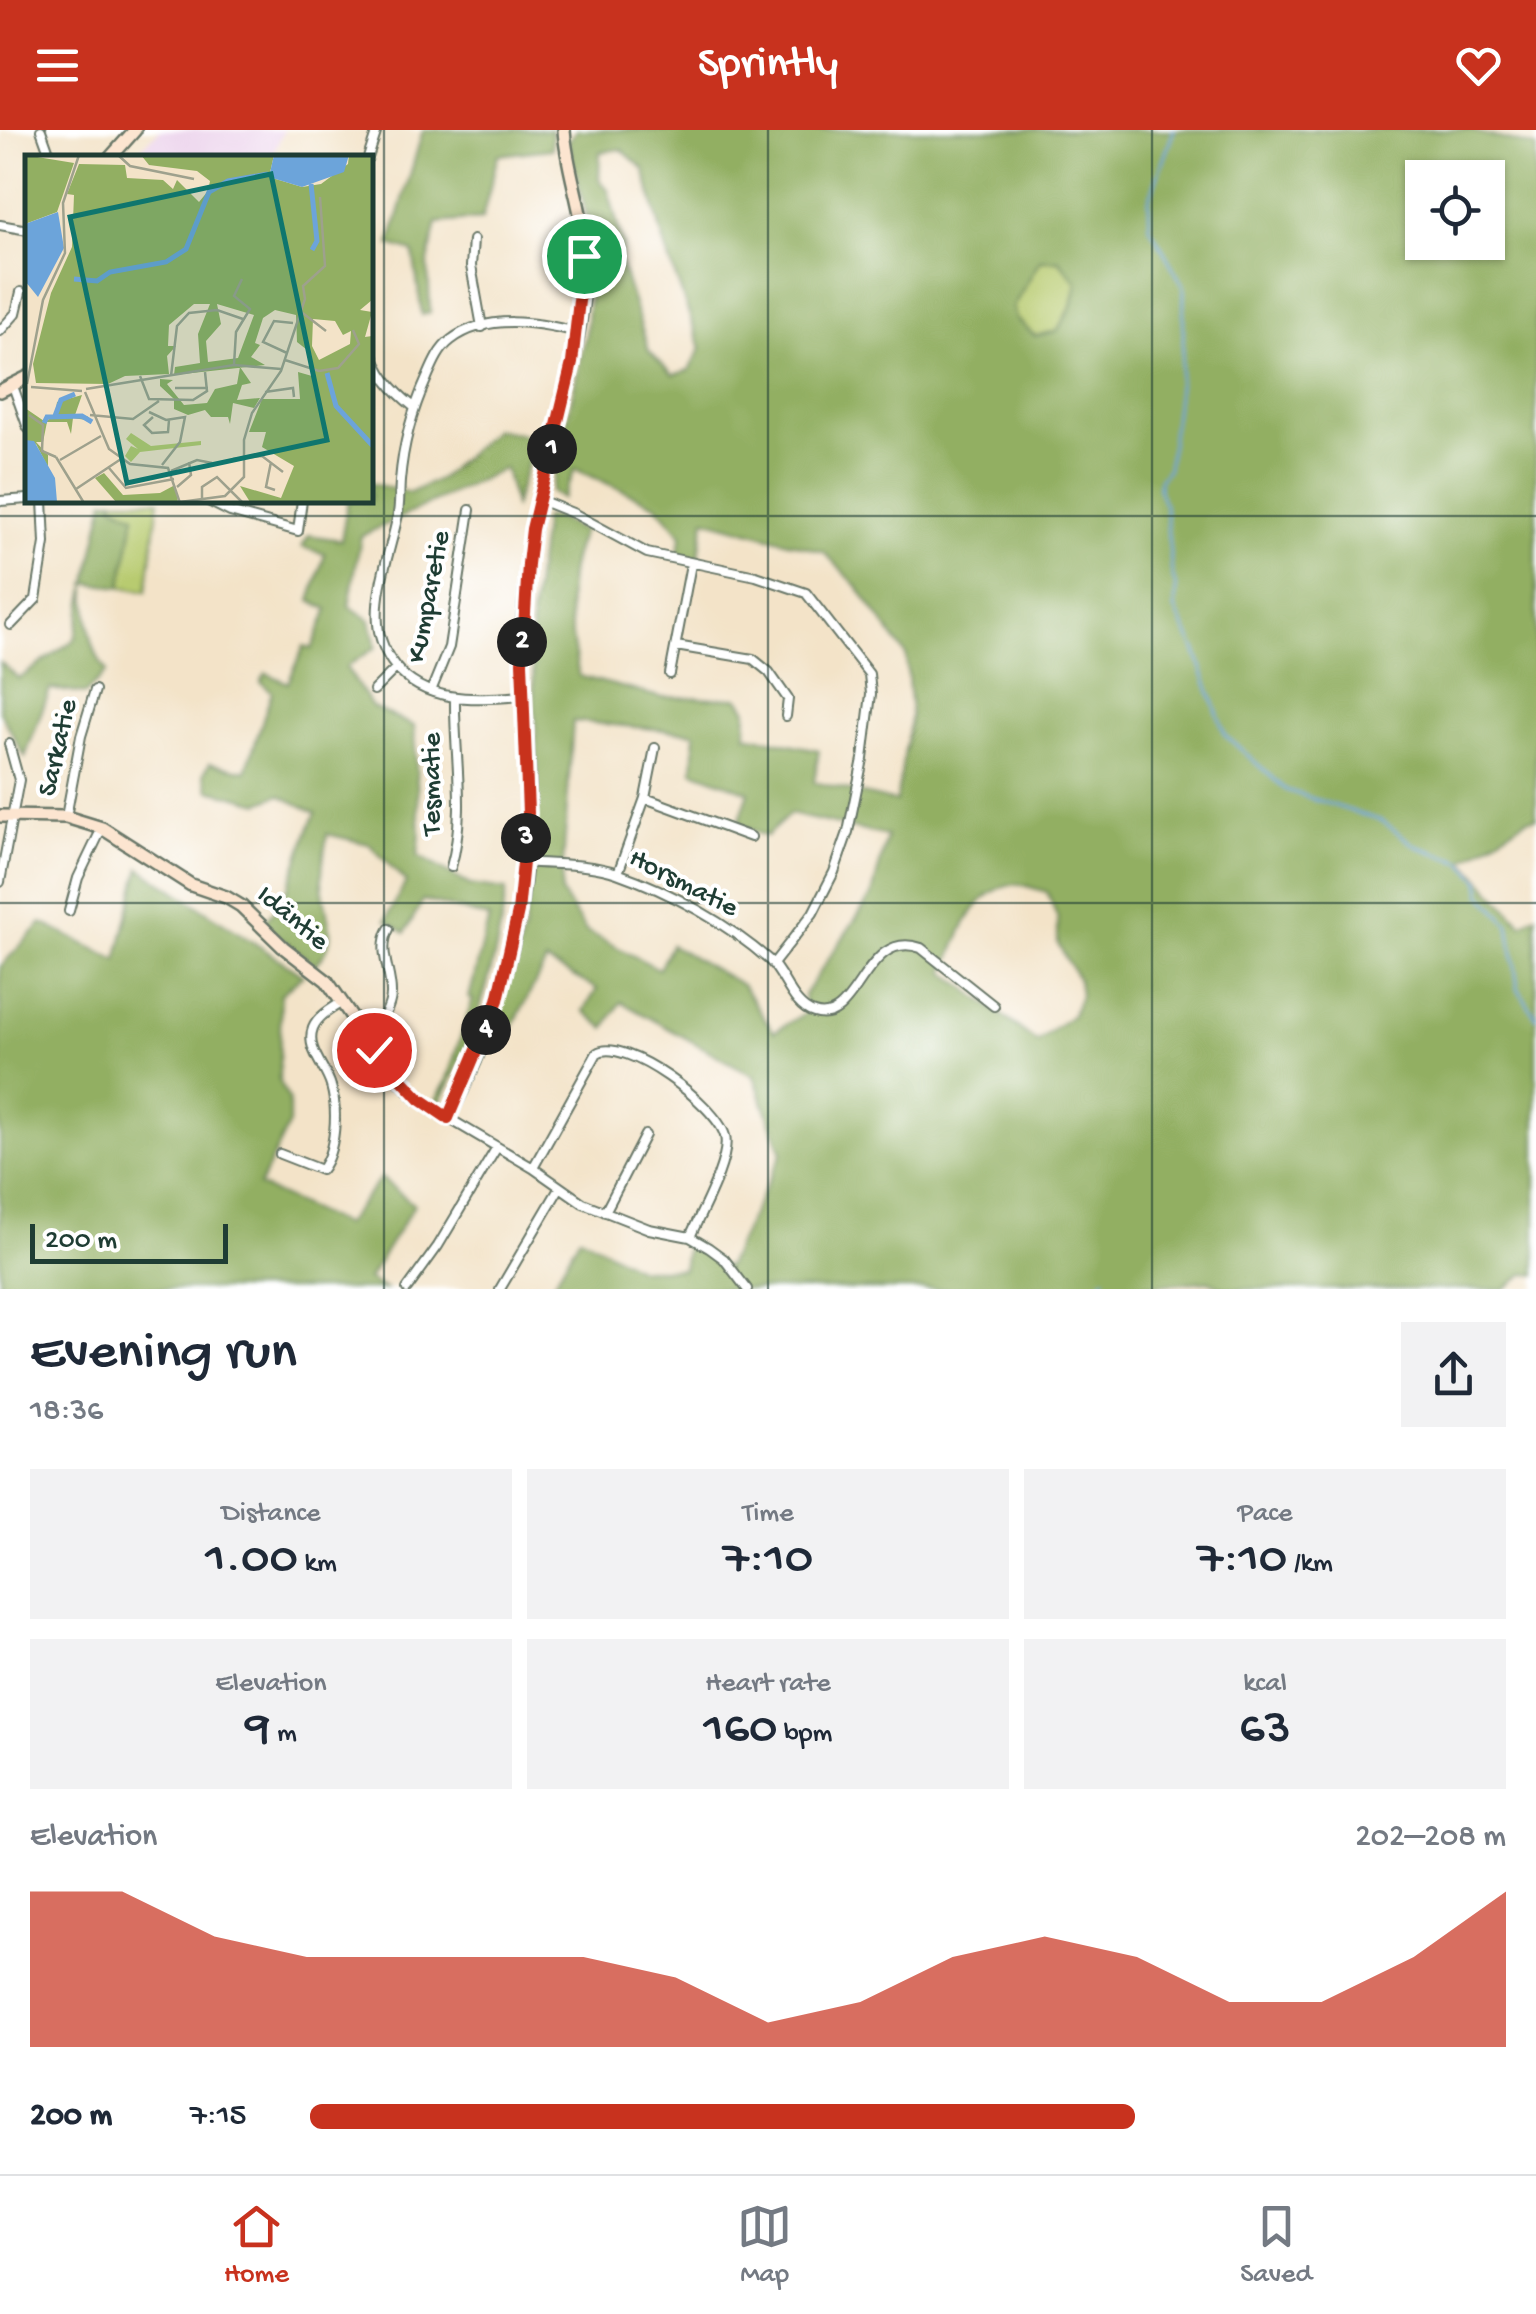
<!DOCTYPE html>
<html lang="en">
<head>
<meta charset="utf-8">
<style>
	body { margin:0; font-family:"Gochi Hand",sans-serif; background:#f2f2f3; color:#1f2937; height:100vh; display:flex; flex-direction:column; font-size:38px; white-space:nowrap }
	* { box-sizing:border-box; margin:0 }
	p { font-size:32px; color:#747a83 }
	.icon { flex:none; width:55px; height:55px; fill:none; stroke:currentColor; stroke-width:2; stroke-linecap:round; stroke-linejoin:round }
	.map { position:relative; height:1159px; overflow:hidden }
	.side { display:flex; flex-direction:column; background:#fff; flex:1 }
	.side>* { flex:none }
	.buttons { position:absolute; left:1405px; top:30px; display:grid; gap:20px }
	.buttons a { display:grid; place-items:center; width:100px; height:100px; border-radius:0px; background:#fff; box-shadow:0 2px 8px #0004; font-size:50px }
	.scale { position:absolute; left:30px; bottom:25px; width:198px; box-sizing:border-box; padding-left:10px; border:5px solid #1f3d34; border-top:0; font-size:28px; line-height:35px; white-space:nowrap; color:#1f3d34; -webkit-text-stroke:8px #fff; paint-order:stroke }
	.pin { position:absolute; display:grid; place-items:center; width:85px; height:85px; color:#fff; margin:-42px; border:5px solid #fff; border-radius:50%; box-shadow:0 2px 10px #0007 }
	.km { position:absolute; width:50px; height:50px; margin:-25px; border-radius:50%; background:#222; color:#fff; font-size:28px; line-height:50px; text-align:center }
	.round { display:grid; place-items:center; flex:none; width:105px; height:105px; border-radius:0px; background:#f2f2f3 }
	.headline { display:flex; align-items:center; justify-content:space-between; height:170px; padding:0 30px }
	h1 { font-size:55px; font-weight:600; line-height:75px }
	.figures { display:grid; grid-template-columns:repeat(3,1fr); gap:15px; height:170px; padding:10px 30px }
	.figures div { display:grid; align-content:center; border-radius:0px; background:#f2f2f3; text-align:center }
	.figures b { font-size:50px; font-weight:600 }
	.figures small { font-size:28px; font-weight:400 }
	.figures p { font-size:28px }
	.chart { height:280px; padding:20px 30px }
	.chart p { display:flex; justify-content:space-between }
	.chart svg { width:100%; height:180px; margin-top:10px; fill:#c8321e; opacity:.7 }
	ul { padding:0 30px; list-style:none; font-size:32px }
	li { display:grid; grid-template-columns:160px 120px 1fr; align-items:center; height:75px }
	li i { height:25px; border-radius:12px; background:#c8321e }
	header { display:flex; justify-content:space-between; align-items:center; height:130px; padding:0 30px; background:#c8321e; color:#fff; font-size:45px; font-weight:600 }
	.tabs { display:flex; justify-content:space-around; align-items:center; height:140px; border-top:2px solid #e0e1e3; background:#fff; font-size:28px; color:#747a83 }
	.tabs a { display:grid; justify-items:center; gap:5px }
	.tabs .active { color:#c8321e }
	.map>svg:first-child { display:block }
</style>
</head>
<body>
<header><svg class="icon" aria-label="menu" viewBox="0 0 24 24"><path d="M4 6h16M4 12h16M4 18h16"/></svg>Sprintly<svg class="icon" aria-label="heart" viewBox="0 0 24 24"><path d="M12 20l-8-8c-3-5 5-10 8-4 3-6 11-1 8 4z"/></svg></header>
<div class="map">
<svg width="1536" height="1159" viewBox="0 0 1536 1159">
	<rect width="100%" height="100%" fill="#fff"/>
	<filter id="ink" filterUnits="userSpaceOnUse"><feTurbulence type="fractalNoise" baseFrequency=".01" numOctaves="2"/><feDisplacementMap in="SourceGraphic" scale="20" xChannelSelector="R" yChannelSelector="G"/><feConvolveMatrix kernelMatrix="1 2 1 2 8 2 1 2 1" color-interpolation-filters="sRGB"/></filter>
	<filter id="wash" filterUnits="userSpaceOnUse"><feTurbulence type="fractalNoise" baseFrequency=".0048" numOctaves="4" result="noise"/><feDisplacementMap in="SourceGraphic" scale="40" xChannelSelector="R" yChannelSelector="G"/><feGaussianBlur stdDeviation="2.25" result="paint"/><feColorMatrix in="noise" values="0 0 0 0 0 0 0 0 0 0 0 0 0 0 0 0 0 1.4 0 .05"/><feComposite in="paint" operator="in"/></filter>
	<g filter="url(#wash)">
		<rect width="100%" height="100%" fill="#f3e3c8"/>
		<!-- built -->
		<path fill="#ebd1eb" d="M160,0H284L273,24L268,27L130,28Z"/>
		<!-- green -->
		<path fill="#b8cb6f" stroke="#6c8452" stroke-width="2.5" d="M1040,130H1059L1078,152L1072,176L1057,201L1035,206L1016,189L1013,177Z
			M114,370H159L147,461L121,457L135,385L114,374Z"/>
		<!-- forest -->
		<path fill="#92af62" stroke="#58764b" stroke-width="2.5" fill-rule="evenodd" d="M423,0H552V19L498,25L482,89L437,93L428,132L430,183L422,185L413,122L390,115Z
			M576,0H1467L1536,17V688L1527,689L1464,730L1522,794L1536,785V1145L1524,1144L1505,1159H1226L1208,1151L1110,1159H550L580,1106L639,1139H683L687,1114L726,1138L782,1023L754,946L621,872L605,898L584,881L597,859L546,832L504,913L491,903L524,800L531,740L537,640L531,488L544,388L554,387L583,401C560,450 569,495 579,546L659,567L739,568L747,580L746,605L819,620L814,652L896,672L911,584L906,525L857,456L824,422L705,389L698,431L677,425L682,405L656,375L575,339L562,369L551,362L586,203L593,114L568,11ZM621,19L644,39L666,120L701,218L689,240L673,245L649,221L620,132L623,116L608,59L599,49L600,22ZM1422,48H1488V112H1422ZM1040,130H1059L1077,152L1072,176L1057,201L1035,206L1016,189L1013,177ZM573,591L695,603L693,641L749,662L738,695L766,706L790,684L887,706L872,765L804,865L805,883L774,902L742,855L671,815L659,839L586,801L561,763ZM1019,754L1047,762L1058,789V814L1078,850L1080,865L1072,885L1037,912L945,842C960,805 973,757 1019,754Z
			M495,299L536,307L514,376L505,338L361,406L349,476L370,490L376,517L346,537L372,577L414,596L420,704L418,726L470,755L506,760C497,837 474,908 438,977L433,975L446,952L473,869L469,868L489,788L423,770L405,803L386,790L406,752L369,714L327,704C325,720 321,737 322,753C324,784 343,810 315,835L271,800L265,790C297,760 297,719 316,683L279,665L260,673L209,660L204,643L210,633L246,641L272,562L261,552L266,543L288,553L304,516L312,519L328,479L310,471L325,424L302,417L309,405L341,410L348,370H370V353L410,363L441,348Z
			M105,370H114V375L135,385L121,457L86,453C87,482 88,519 107,542L85,564L50,559L25,627L0,582V532L19,549L75,509Z
			M140,738L303,845L281,864L279,950L289,970V994L259,1056L344,1095L381,1048L414,1075L368,1149L385,1159H0V837L42,793L117,830Z"/>
		<g fill="none" stroke-linecap="round" stroke-linejoin="round">
			<!-- stream -->
			<path stroke="#6ca4da" stroke-width="2.5" d="M1174,0L1149,70L1150,97L1184,157L1183,217L1168,338L1159,350V361L1165,376L1172,444L1176,457L1175,479L1195,519L1225,605L1286,660L1382,691L1416,716L1463,732L1480,751L1482,764L1509,795L1518,858L1536,887
				M1098,1159L1105,1148"/>
		</g>
	</g>
	<g filter="url(#ink)">
		<g fill="none" stroke-linecap="round" stroke-linejoin="round">
			<defs>
				<path id="street" d="M41,0L51,28
					M368,28L377,0
					M0,95L28,100
					M473,110L471,136L482,197
					M0,201L16,183L21,162
					M370,217C378,243 392,260 414,277
					M13,256L28,298
					M206,370L230,382L298,401L302,370
					M540,370L575,384L647,423L756,446L806,463L869,544L871,564L863,629L848,702L834,742L813,783L773,834
					M0,371L28,369
					M11,495L36,469L45,413L43,370
					M676,516L753,529L769,542L788,569L786,586
					M670,544L691,434
					M374,560L396,538
					M431,561L449,517L470,380
					M523,566C479,569 426,575 395,536C386,525 379,508 378,494C375,460 390,422 397,389C400,377 399,364 400,351C403,314 412,281 427,248C433,234 439,219 451,210C487,183 537,192 577,202
					M645,668L751,707
					M66,687L81,606L95,560
					M525,732C554,735 590,733 617,743C671,762 727,793 770,831C785,845 792,876 814,883C858,898 864,797 921,818L994,876
					M451,737C467,681 454,626 455,569
					M618,743L645,668L655,618
					M0,752L19,650L9,614
					M69,781L78,748L102,698
					M369,911C377,897 390,881 391,865C392,842 377,821 389,799
					M448,988L533,1038L583,1073L649,1099L690,1107L709,1118L724,1129L747,1159
					M280,1024L321,1040C336,1021 338,980 331,956C326,937 305,919 313,898C318,886 331,879 342,872
					M533,1038L597,923C624,906 717,975 725,1006C731,1029 700,1084 690,1107
					M605,1082L645,1005
					M407,1159L438,1116L497,1017
					M500,1159L560,1057"/>
				<path id="secondary" d="M110,28L135,0
					M0,261L28,247
					M0,686L66,687L102,698L191,755L226,767L241,776L283,817L327,851L374,919L400,950L419,969L448,988C501,888 531,773 529,660C528,604 519,549 523,493C526,461 527,427 534,395C551,306 585,219 585,127C585,84 567,43 564,0"/>
			</defs>
			<!-- street casing -->
			<use href="#street" stroke="#697768" stroke-width="12"/>
			<!-- secondary casing -->
			<use href="#secondary" stroke="#697768" stroke-width="16"/>
			<!-- street -->
			<use href="#street" stroke="#fff" stroke-width="8"/>
			<!-- secondary -->
			<use href="#secondary" stroke="#fce5d0" stroke-width="11"/>
		</g>
	</g>
	<g fill="none" stroke-linecap="round" stroke-linejoin="round" filter="url(#ink)">
		<defs>
			<path id="route" d="M374,920L420,969L448,988L498,870L518,782L528,683L522,532L528,434L532,399L572,233L584,126"/>
		</defs>
		<!-- route casing -->
		<use href="#route" stroke="#fff" stroke-width="20"/>
		<!-- route -->
		<use href="#route" stroke="#c8321e" stroke-width="12"/>
	</g>
	<!-- grid -->
	<path fill="none" stroke="#1f3d34" stroke-width="2.5" stroke-opacity="0.55" d="M384,0V1159M768,0V1159M1152,0V1159M0,386H1536M0,773H1536"/>
	<g text-anchor="middle" dominant-baseline="central" stroke-width="8" stroke-linejoin="round" paint-order="stroke">
		<!-- street labels -->
		<g font-size="28" fill="#1f3d34" stroke="#fff">
			<text transform="translate(430 467) rotate(-79)">Kumparetie</text>
			<text transform="translate(59 618) rotate(-77)">Sarkatie</text>
			<text transform="translate(433 654) rotate(-90)">Tesmatie</text>
			<text transform="translate(683 754) rotate(27)">Horsmatie</text>
			<text transform="translate(292 789) rotate(40)">Idäntie</text>
		</g>
	</g>
	<!-- overview -->
	<g transform="translate(25 25)">
		<rect width="348" height="348" fill="#f3e3c8"/>
		<path d="M106,278L126,291L176,286V290L115,297L106,307L100,301L106,291L113,294L101,284Z" fill="#b8cb6f"/>
		<path d="M0,0L49,8L32,57L0,69ZM116,0H249L244,22L277,32L296,29L323,9L324,0H347V145L335,155L347,157L340,182L347,181V347H225L215,331L256,343L269,311L237,292L241,277H224L237,244H275L273,217L287,221L286,198L272,187L271,160L250,155L238,163L230,188L235,190L226,202L240,210L149,220L150,212L175,208L173,179L185,149H169L144,170L143,191H151L142,201L144,219L100,221L83,229L11,228L8,209L26,138L47,92L49,40L42,39L54,9L100,10L102,23L138,25L148,34L152,25L174,47L183,36L185,26L172,16L124,10ZM192,149L229,160L213,203L183,207L181,186L196,169ZM288,164L310,166L318,180L326,176L325,189L294,205L287,191ZM215,212L226,228L217,230L212,245L235,243L229,253L208,248L205,269L203,262H186L180,255L163,260L149,254V244L135,231V224L148,225L142,229L159,250L182,248L190,234L212,229ZM57,240L50,260L62,261L67,266L48,263L46,279L42,267H22L18,287H11L23,300V312L11,289L0,285V253L19,266L30,262L32,247ZM79,318L98,340L135,338L150,330L153,347H91L70,323Z" fill="#92af62" fill-rule="evenodd"/>
		<path d="M249,0L279,1L324,0L319,17L277,32L244,22ZM33,57L39,93L13,142L0,126V69ZM0,285L9,286L30,323L32,347H0Z" fill="#6ca4da"/>
		<path fill="none" stroke="#6ca4da" stroke-width="5" d="M286,29L292,86L287,95M49,124L72,126L85,117L141,107L161,94L184,37L203,26L243,19M302,218L311,251L348,291M30,261L36,245L50,239M19,268L22,262L57,261L67,267"/>
		<path fill="none" stroke="#9ea18d" stroke-width="2.5" d="M93,0L105,11L169,24M275,156L301,176M262,198L238,187L249,166L268,168M260,205L294,216L313,213L334,189L328,175M209,210L211,177L225,154L209,141L217,124M115,221L124,244L168,245L182,236L180,217M146,221L152,171L164,158L192,155L218,164M2,229L18,145L40,98L38,48L54,0M6,232L57,236M150,233H183M61,234L209,210L256,214M60,237L84,294L105,309L143,313L155,348M240,237L268,233L269,242M124,257L141,265L160,262L155,287L137,310M4,260L18,270L17,296L31,302M65,260L108,264L134,246M128,262L119,270L127,278L143,277L144,265M31,302L59,348M208,304L237,301L258,317M35,305L76,281M246,307L241,332L250,335M84,313L101,333L149,324M146,316L172,305L187,308M152,332L166,320L164,307M51,334L96,304M177,344V332L192,322L217,347M155,347L200,341L219,322V285L227,258L256,216L280,144L278,131L300,111L295,42"/>
		<path fill="#0f766e" fill-opacity="0.15" stroke="#0f766e" stroke-width="5" d="M246,19L302,285L102,328L45,62Z"/>
		<rect width="348" height="348" fill="none" stroke="#1f3d34" stroke-width="5"/>
	</g>
</svg>
<div class="buttons">
<a><svg class="icon" aria-label="locate" viewBox="0 0 24 24"><circle cx="12" cy="12" r="6"/><path d="M12 2v4M12 18v4M2 12h4M18 12h4"/></svg></a>
</div>
<div class="scale">200 m</div>
<div class="pin" style="left:584px;top:126px;background:#1e9e55"><svg class="icon" aria-label="arrive" viewBox="0 0 24 24"><path d="M6 21V4h12l-3 4 3 4H6"/></svg></div>
<div class="pin" style="left:374px;top:920px;background:#d93025"><svg class="icon" aria-label="check" viewBox="0 0 24 24"><path d="M5 12l5 5 9-10"/></svg></div>
<b class="km" style="left:552px;top:319px">1</b>
<b class="km" style="left:522px;top:512px">2</b>
<b class="km" style="left:526px;top:708px">3</b>
<b class="km" style="left:486px;top:900px">4</b>
</div>
<section class="side">
<div class="headline"><div><h1>Evening run</h1><p>18:36</p></div><a class="round"><svg class="icon" aria-label="share" viewBox="0 0 24 24"><path d="M12 15V3M7 8l5-5 5 5M5 13v7h14v-7"/></svg></a></div>
<div class="figures">
<div><p>Distance</p><b>1.00<small> km</small></b></div>
<div><p>Time</p><b>7:10</b></div>
<div><p>Pace</p><b>7:10<small> /km</small></b></div>
</div>
<div class="figures">
<div><p>Elevation</p><b>9<small> m</small></b></div>
<div><p>Heart rate</p><b>160<small> bpm</small></b></div>
<div><p>kcal</p><b>63</b></div>
</div>
<div class="chart"><p><span>Elevation</span>202–208 m</p>
<svg viewBox="0 0 160 44" preserveAspectRatio="none"><path d="M0 44V6L10 6L20 17L30 22L40 22L50 22L60 22L70 27L80 38L90 33L100 22L110 17L120 22L130 33L140 33L150 22L160 6V44z"/></svg>
</div>
<ul>
<li><b>200 m</b>7:15<i style="width:69%"></i></li>
</ul>
</section>
<nav class="tabs">
<a class="active"><svg class="icon" aria-label="home" viewBox="0 0 24 24"><path d="M3 11l9-7 9 7M6 9v11h12V9"/></svg>Home</a>
<a><svg class="icon" aria-label="map" viewBox="0 0 24 24"><path d="M3 6l6-2 6 2 6-2v14l-6 2-6-2-6 2zM9 4v14M15 6v14"/></svg>Map</a>
<a><svg class="icon" aria-label="saved" viewBox="0 0 24 24"><path d="M7 4h10v16l-5-4-5 4z"/></svg>Saved</a>
</nav>
</body>
</html>
